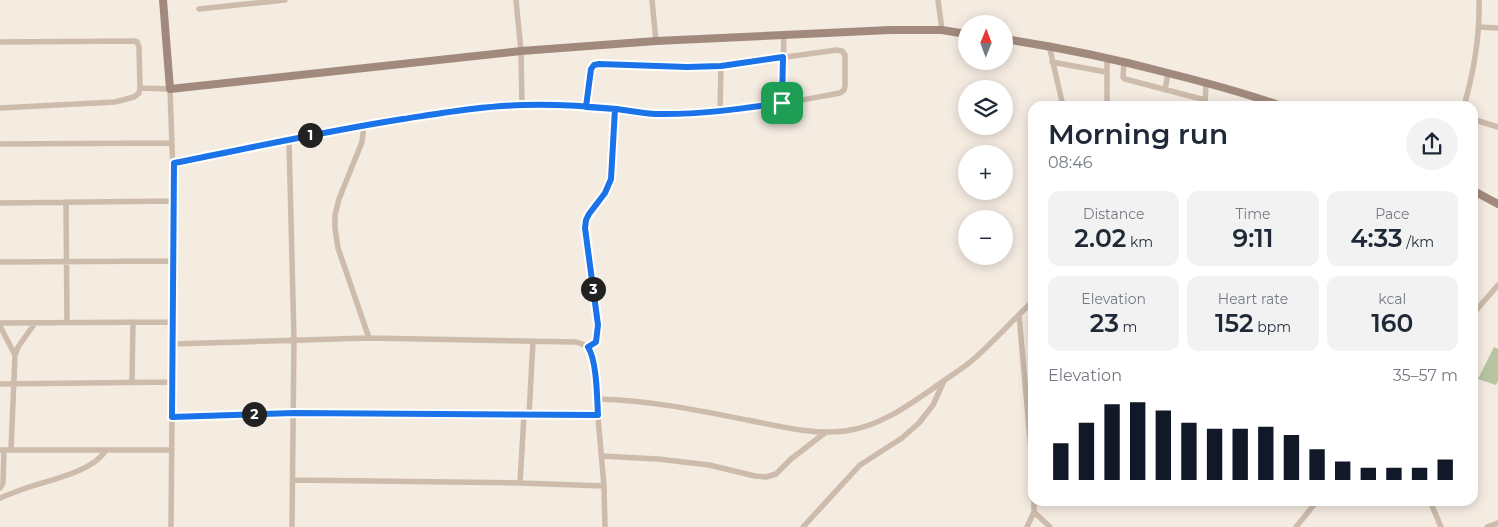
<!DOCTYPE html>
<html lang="en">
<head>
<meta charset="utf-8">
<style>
	body { margin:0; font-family:Montserrat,sans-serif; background:#f2f2f3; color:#1f2937; height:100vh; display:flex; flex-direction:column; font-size:19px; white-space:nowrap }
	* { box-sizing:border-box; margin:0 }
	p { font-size:16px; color:#747a83 }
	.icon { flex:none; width:28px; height:28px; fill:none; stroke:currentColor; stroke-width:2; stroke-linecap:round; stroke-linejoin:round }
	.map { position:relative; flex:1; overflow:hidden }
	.details { position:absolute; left:1028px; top:101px; width:450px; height:405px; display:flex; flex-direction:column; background:#fff; border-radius:15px; box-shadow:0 2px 12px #0003 }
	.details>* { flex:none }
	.needle { width:32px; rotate:1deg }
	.controls { position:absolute; left:958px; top:15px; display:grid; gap:10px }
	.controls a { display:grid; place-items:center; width:55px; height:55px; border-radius:50%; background:#fff; box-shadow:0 2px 12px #0003; font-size:25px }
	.pin { position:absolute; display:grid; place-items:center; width:42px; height:42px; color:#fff; margin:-21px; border-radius:10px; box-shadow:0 2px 8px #0006 }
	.km { position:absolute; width:25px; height:25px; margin:-12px; border-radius:50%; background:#222; color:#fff; font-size:14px; line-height:25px; text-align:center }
	.round { display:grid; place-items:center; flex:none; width:52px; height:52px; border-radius:26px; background:#f2f2f3 }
	.overview { display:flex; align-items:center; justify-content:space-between; height:85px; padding:0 20px }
	h1 { font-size:28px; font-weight:600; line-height:38px }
	.metrics { display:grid; grid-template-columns:repeat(3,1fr); gap:8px; height:85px; padding:5px 20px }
	.metrics div { display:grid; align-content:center; border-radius:12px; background:#f2f2f3; text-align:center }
	.metrics b { font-size:25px; font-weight:600 }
	.metrics small { font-size:14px; font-weight:400 }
	.metrics p { font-size:14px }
	.chart { height:140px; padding:10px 20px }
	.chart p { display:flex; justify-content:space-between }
	.chart svg { width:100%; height:90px; margin-top:5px; stroke:#111827; stroke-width:6 }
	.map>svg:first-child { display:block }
</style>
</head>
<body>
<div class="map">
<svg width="1498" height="527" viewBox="0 0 1498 527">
	<rect width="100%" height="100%" fill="#f4ebe1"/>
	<!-- green -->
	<path fill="#b8c4a0" d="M1494,347L1498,349V381L1496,385L1478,379Z"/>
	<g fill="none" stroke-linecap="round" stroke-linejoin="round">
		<!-- street -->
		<path stroke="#cdbbac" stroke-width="5.5" d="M516,0L521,51L522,105
			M652,0L656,41
			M938,0L942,30
			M199,9L285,0
			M1479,27L1498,28
			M0,42L135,41L137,42L139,47L140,88L170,89L174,201L171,527
			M1049,45L1063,106
			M1107,57V106
			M1052,62L1106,72
			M1124,62L1123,77L1125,79L1205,100
			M1165,90L1168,73
			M782,103L784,34
			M1205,106L1206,82
			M1464,106C1474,71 1480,36 1479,0
			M0,108L115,102L134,97L139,93L140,88
			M720,112L721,66
			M1472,119L1498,127
			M364,125L362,142L339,199L335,215V228L338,248L369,338
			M289,140L294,339L292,527
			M0,144L172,143
			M174,163C288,140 403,112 520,105C565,102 609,111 653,114C715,118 779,104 840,93L844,90L845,86V55L842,51L837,50L721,66L687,67L599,64L594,65L591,69L586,107
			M66,202L67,323
			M0,203L174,201
			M0,262L173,261
			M1019,315L1032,462
			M1472,315L1498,285
			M0,323L172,322
			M0,326L15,355
			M172,344L369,338L575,342C586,344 590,348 593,359L604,486L605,527
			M588,347L596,342L598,325L585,228L586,220L605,193L611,179L615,109
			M132,382L133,322
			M0,384L172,382
			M597,399C648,400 697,410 747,420C779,426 812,435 845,431C881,427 913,402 942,382C953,374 965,367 975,358C995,340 1013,320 1032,302
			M529,415L533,341
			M172,417L294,413L598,415
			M0,450H171
			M11,450L15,355L18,347L35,323
			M601,456L658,459L709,465L755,476L766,477L776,474L791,459L826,432
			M293,480L520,483L604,486
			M520,483L524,415
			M0,488L3,483L4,450
			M0,498C10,494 20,490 29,487C51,480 94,471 106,450
			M1430,501L1441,527
			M1034,512L1050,527
			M803,527L860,465L902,438L919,423L933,405L944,381
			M1027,527L1034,512V501
			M1296,527L1317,501
			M1487,527L1498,523"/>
		<!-- secondary -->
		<path stroke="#a18a7d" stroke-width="8" d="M163,0L170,89L521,51L656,41L890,30H942L966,34
			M1004,39C1058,47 1111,58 1164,72C1204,82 1243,92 1281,106
			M1472,190L1498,204"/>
	</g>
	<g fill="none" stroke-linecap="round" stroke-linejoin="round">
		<defs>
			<path id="route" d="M782,103C740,109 698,115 655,114C642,113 630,111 617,109C586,106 554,104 523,105C483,106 443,113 403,119C326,131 250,148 174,163L172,417L294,413L598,415C597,398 597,361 588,347L596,342L598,325L585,228L586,220L589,214L605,193L611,179L615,109L586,107L591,69L594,65L599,64L687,67L721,66L783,57L782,103"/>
		</defs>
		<!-- route casing -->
		<use href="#route" stroke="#fff" stroke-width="10"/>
		<!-- route -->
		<use href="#route" stroke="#1a73e8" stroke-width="6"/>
	</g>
</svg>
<div class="controls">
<a><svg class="needle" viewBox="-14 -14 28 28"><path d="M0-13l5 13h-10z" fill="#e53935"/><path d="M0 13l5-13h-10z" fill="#747a83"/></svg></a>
<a><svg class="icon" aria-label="layers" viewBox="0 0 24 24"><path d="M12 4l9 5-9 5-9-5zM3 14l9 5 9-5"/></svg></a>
<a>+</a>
<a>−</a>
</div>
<div class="pin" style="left:782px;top:103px;background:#1e9e55"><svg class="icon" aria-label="arrive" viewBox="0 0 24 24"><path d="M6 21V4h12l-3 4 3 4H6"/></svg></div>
<b class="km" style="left:310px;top:135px">1</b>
<b class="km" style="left:254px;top:414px">2</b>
<b class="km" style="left:593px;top:289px">3</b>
<section class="details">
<div class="overview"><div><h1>Morning run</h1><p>08:46</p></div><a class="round"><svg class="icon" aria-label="share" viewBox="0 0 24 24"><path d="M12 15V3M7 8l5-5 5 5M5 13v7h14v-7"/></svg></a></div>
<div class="metrics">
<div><p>Distance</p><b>2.02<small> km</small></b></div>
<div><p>Time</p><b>9:11</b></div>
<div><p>Pace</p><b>4:33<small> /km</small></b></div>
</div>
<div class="metrics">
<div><p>Elevation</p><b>23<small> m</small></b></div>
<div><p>Heart rate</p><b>152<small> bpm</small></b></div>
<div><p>kcal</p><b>160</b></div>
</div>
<div class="chart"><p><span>Elevation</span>35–57 m</p>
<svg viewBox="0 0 160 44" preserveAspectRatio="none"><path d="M5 44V26M15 44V16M25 44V7M35 44V6M45 44V10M55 44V16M65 44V19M75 44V19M85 44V18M95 44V22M105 44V29M115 44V35M125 44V38M135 44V38M145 44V38M155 44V34"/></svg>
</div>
</section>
</div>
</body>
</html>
